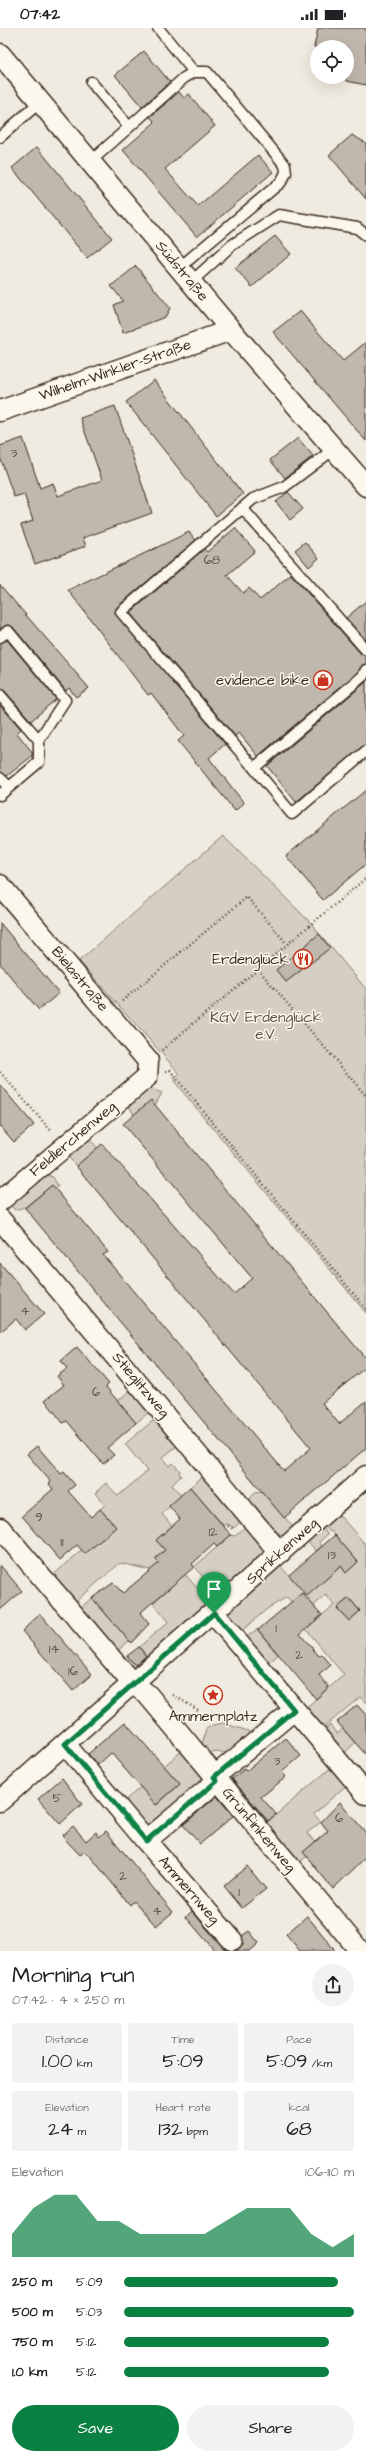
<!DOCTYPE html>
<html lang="en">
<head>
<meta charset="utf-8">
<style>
	body { margin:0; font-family:"Architects Daughter",sans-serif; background:#f2f2f2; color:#202124; height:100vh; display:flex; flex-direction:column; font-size:15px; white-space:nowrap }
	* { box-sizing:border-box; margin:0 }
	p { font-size:13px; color:#757577 }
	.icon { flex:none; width:22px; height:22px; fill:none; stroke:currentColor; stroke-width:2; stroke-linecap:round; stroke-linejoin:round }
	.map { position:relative; height:1923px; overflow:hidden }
	.details { display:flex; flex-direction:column; background:#fff; flex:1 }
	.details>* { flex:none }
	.tools { position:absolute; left:310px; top:12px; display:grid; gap:8px }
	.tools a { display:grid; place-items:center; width:44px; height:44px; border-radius:50%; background:#fff; box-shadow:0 4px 16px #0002; font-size:20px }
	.pin { position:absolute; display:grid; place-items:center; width:34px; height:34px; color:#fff; margin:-41px -17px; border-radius:50% 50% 50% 0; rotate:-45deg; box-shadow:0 0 4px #0007 }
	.pin .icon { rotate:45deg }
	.round { display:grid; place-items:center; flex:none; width:42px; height:42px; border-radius:21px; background:#f2f2f2 }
	.headline { display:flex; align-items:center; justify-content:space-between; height:68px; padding:0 12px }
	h1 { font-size:22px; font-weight:600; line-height:30px }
	.stats { display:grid; grid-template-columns:repeat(3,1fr); gap:6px; height:68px; padding:4px 12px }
	.stats div { display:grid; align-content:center; border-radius:4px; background:#f2f2f2; text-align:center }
	.stats b { font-size:20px; font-weight:600 }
	.stats small { font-size:11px; font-weight:400 }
	.stats p { font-size:11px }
	.chart { height:112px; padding:8px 12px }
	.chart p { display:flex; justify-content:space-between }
	.chart svg { width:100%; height:72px; margin-top:4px; fill:#0b8043; opacity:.7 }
	.action { display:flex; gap:8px; margin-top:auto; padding:8px 12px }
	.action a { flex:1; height:46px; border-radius:24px; background:#0b8043; color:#fff; font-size:16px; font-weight:600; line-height:46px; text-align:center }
	.action a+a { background:#f2f2f2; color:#202124 }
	ul { padding:0 12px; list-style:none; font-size:13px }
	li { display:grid; grid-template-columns:64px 48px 1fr; align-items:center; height:30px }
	li i { height:10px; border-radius:5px; background:#0b8043 }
	.status { display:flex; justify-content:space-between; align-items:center; height:28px; padding:0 20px; background:#fff; direction:ltr }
	.status svg { height:11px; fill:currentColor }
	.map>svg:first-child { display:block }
</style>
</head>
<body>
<div class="status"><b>07:42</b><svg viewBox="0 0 49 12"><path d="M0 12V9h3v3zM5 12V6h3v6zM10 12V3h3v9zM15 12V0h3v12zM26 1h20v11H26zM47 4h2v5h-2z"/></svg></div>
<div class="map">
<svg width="366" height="1923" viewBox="0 0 366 1923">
	<rect width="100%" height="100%" fill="#f0ebe0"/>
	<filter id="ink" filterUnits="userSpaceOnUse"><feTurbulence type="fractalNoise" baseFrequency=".025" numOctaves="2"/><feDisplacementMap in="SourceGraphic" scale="8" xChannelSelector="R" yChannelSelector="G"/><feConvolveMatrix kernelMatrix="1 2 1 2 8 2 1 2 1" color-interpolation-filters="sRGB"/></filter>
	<g filter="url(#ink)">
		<!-- green -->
		<path fill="#d5cec3" stroke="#887c70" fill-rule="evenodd" d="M223,808L308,892L366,961V1285L173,1052L180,1046L79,933Z
			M150,1060L162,1065L155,1077L151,1073L134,1087L129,1078Z
			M89,1111L98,1120L76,1138L68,1128Z
			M46,1147L53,1149L58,1158L55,1161L52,1157L25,1179L15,1182L10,1177Z
			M131,1362L149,1384L136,1395L117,1373Z
			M155,1391L178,1417L162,1430L169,1438L173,1435L180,1443L179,1445L181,1448L172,1457L181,1467L162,1486L172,1498L156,1512L165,1522L155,1531L162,1538L171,1530L210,1575L135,1643L123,1632L127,1628L137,1639L148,1629L139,1619L168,1594L153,1575L172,1558L166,1550L160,1555L150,1542L120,1535L74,1575L51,1549L98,1508L102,1512L116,1499L100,1481L105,1477L95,1465L106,1455L118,1468L147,1443L125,1416Z
			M202,1449H205L241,1493L234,1500L228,1496L224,1498L190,1459Z
			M366,1456V1463L339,1487L366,1517V1675L360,1669L321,1702L303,1682L344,1647L306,1601L334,1577L326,1567L303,1587L287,1569L267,1581L238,1606L223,1584L280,1533L282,1540L301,1560L319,1557L341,1538L346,1544L358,1534L331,1503L330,1504L322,1495ZM349,1570L360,1583L349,1593L337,1580Z
			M261,1463L296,1502L288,1509L277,1505L248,1474L255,1464Z
			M320,1497L328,1506L319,1514L322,1518L316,1523L305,1510Z
			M246,1498L257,1513L265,1529L219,1567L194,1539L231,1507L235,1508Z
			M92,1570L129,1613L116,1624L79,1581Z
			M257,1601L278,1627L265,1638L243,1612Z
			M223,1695L248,1703L249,1709L232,1725L206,1724L202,1717L206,1701L213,1697Z
			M330,1697L337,1706L343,1701L355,1715L342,1727L322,1704Z
			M184,1721L209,1752L149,1803L122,1775L141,1759L157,1777L180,1756L164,1738Z
			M334,1737L349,1755L314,1786L321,1794L307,1805L315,1814L307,1828L297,1837L263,1798Z"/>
		<!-- building -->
		<path fill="#c0b8ad" stroke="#3b2a1e" d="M318,0H366V57L347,53V19H314Z
			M144,23L170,54L142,79L115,47Z
			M179,64L184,70L189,66L215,98L165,141L198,178L258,127L273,144L197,209L123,122L155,94L150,89Z
			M352,107L366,115V171L329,127Z
			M37,119L112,210L87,230L12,140Z
			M275,208L291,226L252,259L235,240Z
			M136,238L170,280L165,289L123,305L114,277L123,273L111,258Z
			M300,283L343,333L366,314V413L273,304Z
			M154,352L243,466L216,488L126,374Z
			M115,378L152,485L83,510L86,518L35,536L21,497L33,493L24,466L14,469L0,429V418L23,410L40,460L53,455L58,468L102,452L80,390Z
			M298,410L313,428L285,450L270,432Z
			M288,464L303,481L290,492L276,474Z
			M235,500L255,523L227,547L243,565L249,560L260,572L291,546L361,626L366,628V636L362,637L358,644L258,728L239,705L235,708L130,585L204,521L207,524Z
			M189,504L196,512L117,579L115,585L225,716L209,730L244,775L235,783L178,713L184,708L151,665L148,667L68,562Z
			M305,514L319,530L309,539L295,522Z
			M0,557L89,660L76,669L69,660L66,663L13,599L7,597L0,601Z
			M366,573V612L346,590Z
			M7,612L56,671L31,693L5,663L0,661V615Z
			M366,654V716L296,774L267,738Z
			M0,677L21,701L17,705L32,724V728L7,748L0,744Z
			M366,762V836L323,872L286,828Z
			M0,895L59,965L39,982L0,936Z
			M319,906L330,920L286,954L276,942Z
			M0,1057L34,1097L14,1114L0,1098Z
			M151,1072L366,1331V1339L322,1375L339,1396L366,1373V1420L284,1490L25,1180L52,1157L108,1224L103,1227L284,1443L311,1420L76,1138L102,1116L234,1266L252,1250L123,1096Z
			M0,1235L44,1286L25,1302L16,1291L0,1304Z
			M77,1319L109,1356L106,1359L136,1395L107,1420L114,1427L103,1436L67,1393L63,1395L45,1372L64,1357L57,1348L67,1341L61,1333Z
			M37,1418L61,1446L64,1444L75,1457L68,1463L91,1489L100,1481L116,1499L85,1526L77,1517L60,1532L22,1488L53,1461L49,1456L51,1454L27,1426Z
			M190,1459L231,1507L217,1519L214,1516L192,1536L194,1539L140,1585L149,1596L131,1615L92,1570L113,1555L123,1565L159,1535L155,1531L165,1522L156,1512L180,1491L169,1478Z
			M335,1507L358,1534L346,1545L341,1538L307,1568L289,1547Z
			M0,1537L22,1563L0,1582Z
			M302,1565L322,1587L300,1606L319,1628L322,1626L331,1637L319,1647L329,1659L316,1671L258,1602Z
			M349,1570L360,1583L349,1593L337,1580Z
			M40,1586L92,1646L73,1663L22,1603Z
			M139,1619L146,1628L135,1637L127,1628Z
			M357,1677L366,1687V1727L337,1694Z
			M125,1694L180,1756L156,1777L111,1725L98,1737L88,1726Z
			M286,1710L301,1728L282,1744L286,1749L261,1769L276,1786L268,1793L232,1751L244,1741L246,1743Z
			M62,1750L82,1776L60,1796L38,1771Z
			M217,1768L233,1788L200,1816L183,1797Z
			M340,1774L366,1805V1829L333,1861L303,1824L328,1803L321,1794Z
			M73,1798L86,1813L96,1804L99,1809L106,1803L173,1884L156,1898L134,1873L130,1877L90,1828L84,1824L80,1827L62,1808Z
			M247,1838L266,1861L242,1880L224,1858Z
			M192,1883L223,1920L229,1923H215L186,1889Z
			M307,1888L326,1911L335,1923H300L286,1906Z
			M249,1903L259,1915L250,1923H235L243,1916L242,1908Z"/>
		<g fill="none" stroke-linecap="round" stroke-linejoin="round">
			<defs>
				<path id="lane" d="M158,0L194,44
					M91,54L129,99
					M0,109L40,74
					M90,134L184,50L194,44H207L285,137L286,145L281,154L179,240
					M191,254L232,217L279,187L357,200L366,207
					M242,480L366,622
					M0,609L8,603L65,672L39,712V734L0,767
					M366,642L363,648L254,740L292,786L366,723
					M0,667L39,712
					M254,740L121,584L253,471L284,459L334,421
					M0,750L9,759"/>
				<path id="street" d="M0,26L231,302L366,458
					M0,383L231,302
					M0,857L148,1033L147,1049L0,1173
					M0,1191L280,1525
					M0,1500L133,1656L147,1666L360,1923
					M213,1585L366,1766
					M65,1716L146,1813L217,1753
					M214,1749L294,1682
					M0,1773L366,1448
					M146,1813L232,1912"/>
			</defs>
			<!-- lane casing -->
			<use href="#lane" stroke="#3b2a1e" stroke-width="13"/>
			<!-- street casing -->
			<use href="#street" stroke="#3b2a1e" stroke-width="23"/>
			<!-- path -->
			<path stroke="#3b2a1e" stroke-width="2.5" stroke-dasharray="1 3" stroke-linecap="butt" d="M258,941L366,1068
				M122,973L247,869L287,916
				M162,1022L366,850
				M166,1043L170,1042L176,1050L366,1281
				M0,1044L52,1104
				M228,1498L235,1502
				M173,1667L198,1682"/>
			<!-- lane -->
			<use href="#lane" stroke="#fbf7ec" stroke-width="10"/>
			<!-- street -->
			<use href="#street" stroke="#fbf7ec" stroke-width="20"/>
		</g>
	</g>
	<g fill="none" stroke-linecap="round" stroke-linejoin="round" filter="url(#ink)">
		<defs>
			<path id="route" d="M214,1585L294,1682L214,1749L217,1753L146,1813L65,1716Z"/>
		</defs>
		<!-- route casing -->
		<use href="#route" stroke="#fff" stroke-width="8"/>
		<!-- route -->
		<use href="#route" stroke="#0b8043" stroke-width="5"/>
	</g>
	<!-- icons -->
	<defs>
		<symbol id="shop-ring" viewBox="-11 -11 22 22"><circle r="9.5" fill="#fbf7ec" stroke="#c8321e" stroke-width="1.5"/><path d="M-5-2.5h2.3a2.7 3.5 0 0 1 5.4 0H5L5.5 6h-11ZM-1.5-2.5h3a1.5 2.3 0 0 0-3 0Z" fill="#c8321e"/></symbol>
		<symbol id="restaurant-ring" viewBox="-11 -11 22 22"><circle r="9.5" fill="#fbf7ec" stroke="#c8321e" stroke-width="1.5"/><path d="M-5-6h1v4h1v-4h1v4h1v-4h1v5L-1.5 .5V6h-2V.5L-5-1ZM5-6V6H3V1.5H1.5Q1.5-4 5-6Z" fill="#c8321e"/></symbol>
		<symbol id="sight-ring" viewBox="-11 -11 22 22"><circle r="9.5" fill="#fbf7ec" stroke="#c8321e" stroke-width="1.5"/><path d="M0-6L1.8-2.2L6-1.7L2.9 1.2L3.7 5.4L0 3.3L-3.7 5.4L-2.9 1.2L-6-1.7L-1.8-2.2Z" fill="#c8321e"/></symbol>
	</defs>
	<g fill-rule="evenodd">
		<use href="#shop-ring" x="312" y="641" width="22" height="22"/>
		<use href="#restaurant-ring" x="292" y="920" width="22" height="22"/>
		<use href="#sight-ring" x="202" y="1656" width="22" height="22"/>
	</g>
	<g text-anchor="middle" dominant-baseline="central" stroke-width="3" stroke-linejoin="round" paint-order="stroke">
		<!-- number labels -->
		<g font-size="13" fill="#5c4e42">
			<text x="14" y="425">3</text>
			<text x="212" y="532">68</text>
			<text x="25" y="1283">4</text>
			<text x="96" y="1364">6</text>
			<text x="39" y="1489">9</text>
			<text x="213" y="1504">12</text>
			<text x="62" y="1514">11</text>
			<text x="332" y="1527">13</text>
			<text x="276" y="1600">1</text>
			<text x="54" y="1621">14</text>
			<text x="299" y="1627">2</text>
			<text x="73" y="1643">16</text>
			<text x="277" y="1733">3</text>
			<text x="57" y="1770">5</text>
			<text x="339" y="1790">6</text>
			<text x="123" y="1848">2</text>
			<text x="239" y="1864">1</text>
			<text x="157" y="1883">4</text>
		</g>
		<!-- street labels -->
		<g font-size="15" fill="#3b2a1e" stroke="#fbf7ec">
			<text transform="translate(182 243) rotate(50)">Südstraße</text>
			<text transform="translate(115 342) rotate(-19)">Wilhelm-Winkler-Straße</text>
			<text transform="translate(80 951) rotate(50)">Bielastraße</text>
			<text transform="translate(73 1111) rotate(-40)">Feldlerchenweg</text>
			<text transform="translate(141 1357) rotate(50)">Stieglitzweg</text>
			<text transform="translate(282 1523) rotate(-42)">Sprikkenweg</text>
			<text transform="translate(259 1802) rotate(50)">Grünfinkenweg</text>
			<text transform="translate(189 1862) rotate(49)">Ammernweg</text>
		</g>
		<!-- poi labels -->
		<g font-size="15" fill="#3b2a1e" stroke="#fbf7ec" text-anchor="end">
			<text x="309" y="652">evidence bike</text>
			<text x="289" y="931">Erdenglück</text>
			<text x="213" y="1688" text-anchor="middle">Ammernplatz</text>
		</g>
		<!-- park labels -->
		<g font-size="15" fill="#625347" stroke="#fbf7ec">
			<text x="266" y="989">KGV Erdenglück<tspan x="266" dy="17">e.V.</tspan></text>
		</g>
	</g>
</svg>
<div class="tools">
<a><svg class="icon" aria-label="locate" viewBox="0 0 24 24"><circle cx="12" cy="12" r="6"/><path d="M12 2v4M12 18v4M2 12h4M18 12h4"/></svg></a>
</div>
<div class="pin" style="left:214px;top:1585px;background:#1e9e55"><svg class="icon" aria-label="arrive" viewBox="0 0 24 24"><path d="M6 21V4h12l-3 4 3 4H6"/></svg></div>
</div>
<section class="details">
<div class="headline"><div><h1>Morning run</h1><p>07:42 · 4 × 250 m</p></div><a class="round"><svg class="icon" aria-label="share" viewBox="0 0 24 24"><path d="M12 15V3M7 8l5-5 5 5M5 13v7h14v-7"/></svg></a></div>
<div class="stats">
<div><p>Distance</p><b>1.00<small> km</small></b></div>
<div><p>Time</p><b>5:09</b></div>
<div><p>Pace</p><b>5:09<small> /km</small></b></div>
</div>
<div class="stats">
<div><p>Elevation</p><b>24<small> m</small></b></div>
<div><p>Heart rate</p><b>132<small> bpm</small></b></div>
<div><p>kcal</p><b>68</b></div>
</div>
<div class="chart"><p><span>Elevation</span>106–110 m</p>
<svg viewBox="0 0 160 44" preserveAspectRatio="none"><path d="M0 44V30L10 14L20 6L30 6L40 22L50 22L60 30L70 30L80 30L90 30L100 22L110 14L120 14L130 14L140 30L150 38L160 30V44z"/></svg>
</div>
<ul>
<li><b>250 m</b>5:09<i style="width:93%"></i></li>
<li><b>500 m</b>5:03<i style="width:100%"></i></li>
<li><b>750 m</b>5:12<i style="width:89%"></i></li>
<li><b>1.0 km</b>5:12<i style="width:89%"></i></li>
</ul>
<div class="action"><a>Save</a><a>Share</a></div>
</section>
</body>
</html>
